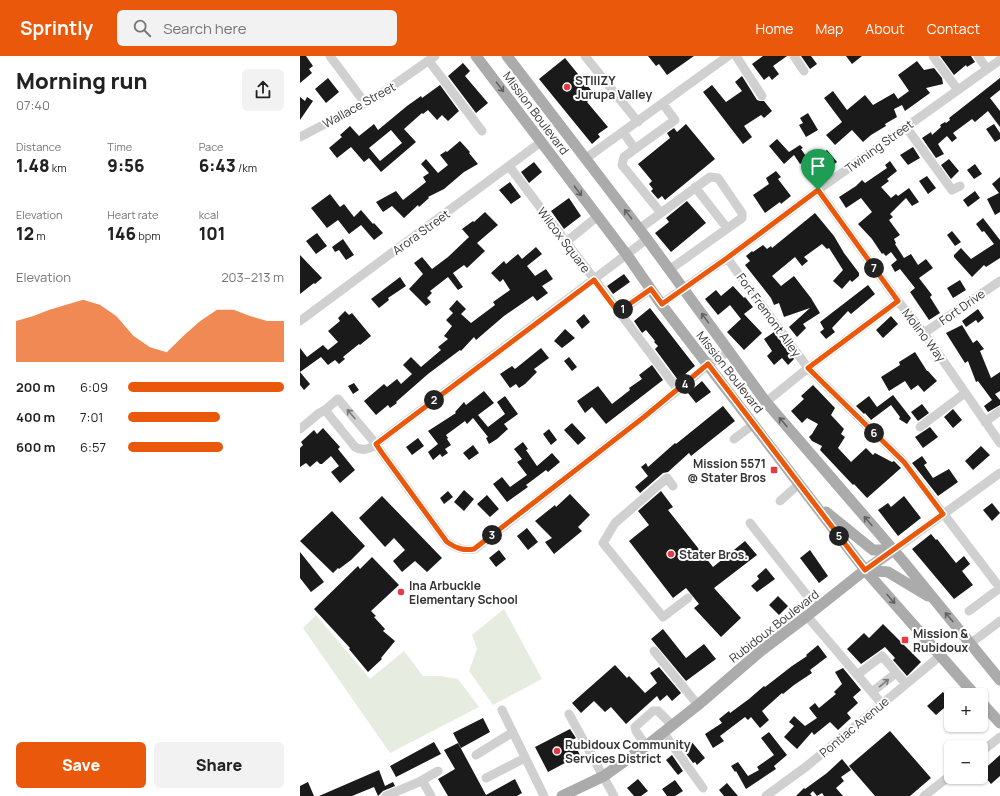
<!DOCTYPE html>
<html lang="en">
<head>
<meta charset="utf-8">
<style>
	body { margin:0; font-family:Manrope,sans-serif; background:#f2f2f2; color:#222; height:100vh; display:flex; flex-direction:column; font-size:15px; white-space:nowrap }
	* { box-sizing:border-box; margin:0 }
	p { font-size:13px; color:#767676 }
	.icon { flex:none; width:22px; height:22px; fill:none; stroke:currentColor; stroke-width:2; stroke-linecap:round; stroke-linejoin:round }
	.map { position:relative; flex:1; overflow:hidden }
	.details { display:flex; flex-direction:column; background:#fff; width:300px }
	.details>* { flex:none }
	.buttons { position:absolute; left:644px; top:632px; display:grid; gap:8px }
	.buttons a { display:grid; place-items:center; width:44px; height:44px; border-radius:6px; background:#fff; box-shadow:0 1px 3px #0004; font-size:20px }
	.pin { position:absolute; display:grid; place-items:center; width:34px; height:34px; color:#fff; margin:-41px -17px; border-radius:50% 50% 50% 0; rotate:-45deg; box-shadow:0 0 4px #0007 }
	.pin .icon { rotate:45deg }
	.km { position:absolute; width:20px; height:20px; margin:-10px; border-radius:50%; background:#222; color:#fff; font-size:11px; line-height:20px; text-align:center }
	.round { display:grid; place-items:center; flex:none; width:42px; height:42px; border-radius:6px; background:#f2f2f2 }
	.head { display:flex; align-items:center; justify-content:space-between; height:68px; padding:0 16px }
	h1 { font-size:22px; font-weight:800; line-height:30px }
	.stats { display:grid; grid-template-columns:repeat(3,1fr); gap:6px; height:68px; padding:4px 16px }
	.stats div { display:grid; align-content:center }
	.stats b { font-size:17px; font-weight:800 }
	.stats small { font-size:11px; font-weight:400 }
	.stats p { font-size:11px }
	.chart { height:112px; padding:8px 16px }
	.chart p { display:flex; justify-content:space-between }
	.chart svg { width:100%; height:72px; margin-top:4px; fill:#ea580c; opacity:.7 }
	.cta { display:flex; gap:8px; margin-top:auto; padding:8px 16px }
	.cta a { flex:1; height:46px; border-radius:6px; background:#ea580c; color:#fff; font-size:16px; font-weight:800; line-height:46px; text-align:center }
	.cta a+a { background:#f2f2f2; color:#222 }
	ul { padding:0 16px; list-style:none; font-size:13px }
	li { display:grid; grid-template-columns:64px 48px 1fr; align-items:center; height:30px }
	li i { height:10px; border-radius:5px; background:#ea580c }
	header { display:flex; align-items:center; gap:24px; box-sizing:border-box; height:56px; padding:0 20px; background:#ea580c; color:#fff }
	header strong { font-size:19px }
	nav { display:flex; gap:22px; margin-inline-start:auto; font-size:14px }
	.search { width:280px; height:36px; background:#f2f2f2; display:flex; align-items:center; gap:10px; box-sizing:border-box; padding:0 14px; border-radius:6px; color:#767676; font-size:15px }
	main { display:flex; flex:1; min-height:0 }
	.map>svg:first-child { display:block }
</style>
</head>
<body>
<header>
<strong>Sprintly</strong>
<div class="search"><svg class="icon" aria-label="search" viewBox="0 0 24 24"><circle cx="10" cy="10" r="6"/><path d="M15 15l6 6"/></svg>Search here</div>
<nav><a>Home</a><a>Map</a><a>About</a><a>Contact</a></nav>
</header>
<main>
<section class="details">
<div class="head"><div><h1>Morning run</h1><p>07:40</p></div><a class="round"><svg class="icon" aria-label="share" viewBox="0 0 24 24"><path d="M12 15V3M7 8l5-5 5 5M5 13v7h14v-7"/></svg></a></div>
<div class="stats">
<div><p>Distance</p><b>1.48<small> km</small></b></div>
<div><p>Time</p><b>9:56</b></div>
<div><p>Pace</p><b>6:43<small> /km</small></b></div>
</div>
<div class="stats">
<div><p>Elevation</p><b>12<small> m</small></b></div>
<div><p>Heart rate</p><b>146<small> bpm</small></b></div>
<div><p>kcal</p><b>101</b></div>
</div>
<div class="chart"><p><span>Elevation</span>203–213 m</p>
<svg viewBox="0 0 160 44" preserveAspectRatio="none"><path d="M0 44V19L10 16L20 12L30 9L40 6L50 9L60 16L70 28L80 35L90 38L100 28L110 19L120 12L130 12L140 16L150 19L160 19V44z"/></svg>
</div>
<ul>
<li><b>200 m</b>6:09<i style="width:100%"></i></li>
<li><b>400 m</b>7:01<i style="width:59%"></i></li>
<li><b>600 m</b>6:57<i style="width:61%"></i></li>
</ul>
<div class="cta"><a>Save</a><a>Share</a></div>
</section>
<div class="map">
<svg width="700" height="740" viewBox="0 0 700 740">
	<rect width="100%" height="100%" fill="#fff"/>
	<!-- green -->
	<path fill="#e6ecdf" d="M204,553L242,623L193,649L169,615L177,593L172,579Z
		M16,559L70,623L104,595L123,620H140L158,623L179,651L90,697L3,572Z"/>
	<!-- building -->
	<path fill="#1a1a1a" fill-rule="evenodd" d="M0,0H6L13,10L9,13L12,17L0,27Z
		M348,0H394L367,19L359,8L356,10Z
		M463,0H487L473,10L479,18L472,24L469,20L464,24L452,8Z
		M501,0H511L517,8L510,13Z
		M546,0H562L552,8Z
		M640,0H671L675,6L667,11L666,9L654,19Z
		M265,2L295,39L287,46L308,71L298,78L300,81L292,88L239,23Z
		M617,5L624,14L634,12L642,22L643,28L626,32L630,37L605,55L602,49L594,53L597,61L585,68L586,70L571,79L563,86L552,74L535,89L526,79L542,66L524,42L533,35L547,54L565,39L573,49L594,37L598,43L609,35L598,19Z
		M163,7L170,15L165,20L188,47L176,57L148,20Z
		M442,20L457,44L460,45H464L472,55L464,62L461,59L444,70L452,81L443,88L403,36L412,29L426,46L442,35L435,26Z
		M28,22L39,36L26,47L15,33Z
		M700,22V34L690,42L700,55V71L688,55L675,66L672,63L653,77L657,82L652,86L647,80L638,88L644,98L636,102L622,82L631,76L632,79L641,71L640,69L645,66L646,67L650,64L649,62Z
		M140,29L159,55L148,65L142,59L137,64L128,54L123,58L122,57L104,73L116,86L81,116L69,102L64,106L51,91L37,102L29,92L42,81L40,79L50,70L59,80L74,68L78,74L107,50L121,40L122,42ZM91,74L102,87L80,105L69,92Z
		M0,41L5,45L7,41L13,45L0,64Z
		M508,57L518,74L506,81L499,69L503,67L500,62Z
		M386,68L415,103L365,144L362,140L358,143L351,135L353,133L349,128L352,125L338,108L370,82L367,77L374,72L377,76Z
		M694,68L700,77V83L695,86L686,73Z
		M477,83L489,96L500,89L503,92L501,93L508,103L500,108L494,99L484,108L469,90Z
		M160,85L170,96L169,97L178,108L164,116L144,133L128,141L129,142L119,151L118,149L104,162L92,150L83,156L76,146L96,135L103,144L126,126L123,121L129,117L121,108L126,103L138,117L148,109L140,99L146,95L147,96Z
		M613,91L620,102L608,109L600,99Z
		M527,94L537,106L529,112L519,100Z
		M649,103L659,115L651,123L641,109Z
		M590,105L597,115L587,123L589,125L581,131L591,142L596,138L598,140L609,132L619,146L612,150L606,142L590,158L593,161L589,164L600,179L594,183L596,187L595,188L604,202L611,198L618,209L626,203L633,212L619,222L632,239L630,241L640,257L629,264L610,236L615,232L600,213L595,216L591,209L597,204L591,196L586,200L583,197L582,198L572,183L558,168L572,156L561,142L546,152L539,141L556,130L562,124L565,127L587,112L585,109Z
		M234,106L242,116L229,127L221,116Z
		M675,108L682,118L674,123L667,114Z
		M476,115L481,121L478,123L491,140L481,148L480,146L465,157L453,139L469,128L466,122Z
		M627,120L636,132L628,138L619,125Z
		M700,121V156L695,159L687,143L699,137L692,128Z
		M210,126L221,141L211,148L199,134Z
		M675,135L680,142L668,151L663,144Z
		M30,138L40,151L44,148L54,161L61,154L73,168L74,167L83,177L74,184L61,169L49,178L38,164L27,172L11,152Z
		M269,142L281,160L264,173L251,155Z
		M387,145L406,167L371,196L355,177L369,166L366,162Z
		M185,156L198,169L177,187L185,195L167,212L164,209L153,217L163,231L158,234L148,221L130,235L132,237L127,242L131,246L126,250L109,233L123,218L114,207L122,201L132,213L148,201L169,181L162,173L173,165L174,166Z
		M515,157L534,180L544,197L559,217V220L552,226L550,224L542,233L533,225L543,214L529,192L527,193L522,188L504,201L508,205L502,210L495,201L472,220L481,230L494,220L511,242L520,257L503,268L506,272L497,281L489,271L510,252L484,261L479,247L474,249L471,242L445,209L450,205L446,200L452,195L453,196L463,189L467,193L471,190L472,192Z
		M683,162L700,184V202L686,211L684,209L672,221L654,201V199L661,192L671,203L694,188L684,175L682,176L676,168Z
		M652,175L661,186L655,190L647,179Z
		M17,177L27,190L16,198L6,185Z
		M43,183L54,199L46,204L39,194L35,196L32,191Z
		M236,191L242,198L227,210L235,220L246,213L253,223L242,230L248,237L237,245L233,240L204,260L176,284L174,281L161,295L160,294L128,318L96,346L97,347L90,352L88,349L76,359L64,345L84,328L87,331L97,323L101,328L112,318L103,309L111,301L121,311L141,294L138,291L148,283L144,280L152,270L146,264L153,257L149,253L157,244L166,253L161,258L171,267L195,249L193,246L210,234L203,223L200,226L191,217L204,205L206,208L218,198L222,203Z
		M0,199L22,222L15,228L14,227L0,238Z
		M324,218L330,226L313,238L307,230Z
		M100,221L106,230L88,242L89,244L79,252L71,243Z
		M660,224L666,234L653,242L647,232Z
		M568,229L575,238L551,258L548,255L532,272L535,276L526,283L520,276L524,273L520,266Z
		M433,230L444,242L445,241L453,251L444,258L462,277L444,294L427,276L441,263L430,249L418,259L405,243L416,234L421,240Z
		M350,252L395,310L378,324L355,293L358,290L354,286L355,285L346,274L342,277L334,265Z
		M678,253L684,262L678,267L676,264L666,271L662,265Z
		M45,255L49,259L52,257L71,280L60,289L59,288L43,301L45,303L39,308L35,304L28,309L21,301L0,316L10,328L4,334L0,329V292L7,301L23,289L28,294L38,286L28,275L40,265L38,262Z
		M284,258L290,266L282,273L276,265Z
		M591,260L598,268L583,282L576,274Z
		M662,269L673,287L677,284L684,293L680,295L691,322L700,316V335L695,338L700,344V349L688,356L684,350L692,344L678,325L676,326L668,305L665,307L646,277Z
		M265,273L275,282L262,292L254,285Z
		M474,276L494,303L488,309L482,302L474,309L467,300L472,295L464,283Z
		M241,292L249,302L234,313L237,316L225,328L219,332L216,328L210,332L200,318L212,310L215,313Z
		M615,296L627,315H628L637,325L624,336L618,329L611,334L605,325L589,335L581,321L600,309L599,306Z
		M269,301L277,311L272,315L264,305Z
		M352,309L363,324L306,368L292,351L285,357L277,345L298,330L312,348L330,334L329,332L342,323L339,319Z
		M402,325L411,336L396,347L388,337Z
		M54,327L59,334L53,338L48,330Z
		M513,329L535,352L531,359L544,373L541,378L545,381L538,392L551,406L566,392L573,399L575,397L592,406L594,405L601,412L567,442L554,428L553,429L520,394L522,390L512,385L509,381L512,378L518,368L507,362L502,367L491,355L504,343L501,340Z
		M184,335L194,347L178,359L188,371L205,358L197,346L205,340L218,358L204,368L208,373L197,383L189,388L186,382L188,381L173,362L167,368L165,365L146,379L148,382L147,383L151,389L145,393L148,397L142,401L140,398L133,404L128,396L138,388L128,375L156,357L155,356L164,346L166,349Z
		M593,339L611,362L607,368L599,363L600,361L591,349L571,364L565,357L564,358L556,350L569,340L577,351Z
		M622,348L629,357L618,365L611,356Z
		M423,350L435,365L391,400L389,397L368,416L363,417L340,437L335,431L348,420L341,411L346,407L348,411L375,387L376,388Z
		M653,353L662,364L653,372L644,361Z
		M272,367L286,382L278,389L264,374Z
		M630,371L638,381L623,392L615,381Z
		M23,372L40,391L38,393L55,414L40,427L31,416L39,410L31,400L22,408H20L17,405L10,411L6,407L0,411V392L3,389L1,386L14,374L17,378Z
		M249,373L257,384L251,389L243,378Z
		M118,382L124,390L112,399L106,391Z
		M223,386L228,393L226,394L237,410L252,397L260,406L248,416L246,414L226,429L228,431L207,446L193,428L202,421L210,431L227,419L217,406L222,403L214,393Z
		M173,389L179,397L169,404L163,397Z
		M681,390L690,399L673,414L665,405Z
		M622,400L627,407L624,409L633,422L649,413L658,426L638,440L612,407Z
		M164,434L174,443L164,455L154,446Z
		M148,435L153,441L144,448L140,442Z
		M361,435L373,451L368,454L413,511L445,485L457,499L414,532L441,562L421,581L394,552L399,548L386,532L373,542L329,485L349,469L338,455Z
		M270,438L290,459L278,471L282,475L254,498L245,486L252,482L235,465L255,449L256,451Z
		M187,439L199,453L190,461L177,448Z
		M82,440L142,502L127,516L115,505L102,516L93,505L105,494L94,482L85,491L59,462Z
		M604,440L621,462L598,480L578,454L588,447L591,451Z
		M692,447L700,457L692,465L683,454Z
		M32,455L65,490L51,504L39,513L38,512L33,517L0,485Z
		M227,472L238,486L228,494L217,480Z
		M631,478L636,484L637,483L656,507L664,500L670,508L662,515L673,529L654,543L612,493Z
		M199,494L206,503L196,511L189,502Z
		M510,494L528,520L519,527L500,502Z
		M0,496L24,526L11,536L0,522Z
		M72,501L99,529L71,555L76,560L74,561L85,573L83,575L95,585L81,602L82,603L68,616L49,593L50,592L14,553L58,510L60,513Z
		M466,512L475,523L457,536L451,530L459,523L457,520Z
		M478,540L488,550L479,559L469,549Z
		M583,568L621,606L607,620L593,604L595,602L585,591L561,608L547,593L564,577L569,582Z
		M363,573L386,602L404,588L416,603L386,625L351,583Z
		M518,589L527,601L510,614L512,617L494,629L483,638L482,637L462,655L469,664L460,672L451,661L448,664L445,661L420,680L424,685L413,692L405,678L422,667L419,663L429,655L430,657L449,643L464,630L465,631L492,610L507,600L506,599Z
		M315,609L327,622L329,620L345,637L357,627L350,617L359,611L381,637L372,645L367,639L360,645L357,640L326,668L311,651L305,656L294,645L281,657L272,647Z
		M543,612L561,634L553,641L558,647L547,657L551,662L538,674L530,666L514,679L512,676L497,693L484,681L494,670L489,666L494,660L505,670L517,662L509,652L515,647L519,652L536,638L534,636L542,628L535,616Z
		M643,636L651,646L636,659L627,650Z
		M183,662L190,676L161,692L153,677Z
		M270,673L276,682L272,684L280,699L248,716L235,691Z
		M590,675L631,722L610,740H575L549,710Z
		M469,676L487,699L474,710L476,713L446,733L436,715L435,716L431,710L438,706L448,720L459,714L457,711L474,699L461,682Z
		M391,685L405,702L397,709L395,706L393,707L382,692Z
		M134,686L141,698L96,721L90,710Z
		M158,687L186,739L215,723L222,737L217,740H148L138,723L155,713L144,694Z
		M372,699L383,715L378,719L366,704Z
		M700,699V720L691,728L681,716Z
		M542,703L551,714L541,721L544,725L536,732L543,740H524L522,737L517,740L513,735L510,738L512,740H496L504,732L505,733L527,717Z
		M79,714L85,730L93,726L95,730L83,735L78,740L74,731L52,740H19Z
		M338,723L348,735L341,740H334L327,732Z
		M375,724L383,735L375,740H367L362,733Z
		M8,726L14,740H0V730Z
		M427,727L438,740H424L419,734Z"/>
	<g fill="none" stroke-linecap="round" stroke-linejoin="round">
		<!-- minor -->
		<path stroke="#d0d0d0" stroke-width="9" d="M30,0L65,47
			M285,0L338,66
			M436,0L462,40
			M494,0L504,15
			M633,0L658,34
			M678,0L687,13
			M129,5L182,75
			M606,71L652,134L660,130
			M323,76L335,93L324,101L322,109L361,157L410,121L418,122L442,157V162L369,214
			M0,81L78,40L135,0
			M335,93L375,64L363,48
			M285,103L428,0
			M209,110L378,334
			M395,131L427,172
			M518,134L598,245L624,277L700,387
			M339,173L361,157
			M347,183L85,381C76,388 67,398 55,391L25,354L38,343L76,388L82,397L147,486C156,492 163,495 175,493L378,334L408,309L429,295
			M266,186L298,160
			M427,202L508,312L604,406L700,532
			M361,248L427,202L518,134L700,4
			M319,256L351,233
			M0,265L241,86
			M624,277L700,225
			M466,346L508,312L598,245
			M685,366L700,355
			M620,371L665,337
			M0,373L18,358L25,354
			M434,383L454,368
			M373,430L367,422L315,467L303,487L363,561L388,542
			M480,445L499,428
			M450,467L517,552
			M594,494L700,417
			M669,555L700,532
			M507,560L582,648
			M671,587L700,565
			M354,595L398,649
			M557,619L582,600L606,628
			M572,636L596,617
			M202,654L244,740
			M269,658L314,740
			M363,676L403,732
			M346,690L336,675L335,671L353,655H358L372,669
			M681,696L700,681
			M176,699L213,676
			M186,722L225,702
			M122,724L131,740
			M86,740L119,726L138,715
			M466,740L507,710L640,600
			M624,740L651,719"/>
		<!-- major -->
		<path stroke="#ababab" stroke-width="11" d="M176,0L327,199L361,248L565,514L675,639
			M207,0L347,183L466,346L603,505L700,624
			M526,456L573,494H593
			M565,514L588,516L628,540
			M681,646L700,667
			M262,740L304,720L346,690L398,649L462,594L507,560L565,514L594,494"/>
	</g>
	<!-- one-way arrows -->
	<defs><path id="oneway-shaft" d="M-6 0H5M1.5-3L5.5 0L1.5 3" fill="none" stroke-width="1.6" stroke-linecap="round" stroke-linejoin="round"/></defs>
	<g stroke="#636363">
		<use href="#oneway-shaft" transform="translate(200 31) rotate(53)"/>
		<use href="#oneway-shaft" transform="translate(278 135) rotate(53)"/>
		<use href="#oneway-shaft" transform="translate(328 158) rotate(-128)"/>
		<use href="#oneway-shaft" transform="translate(405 262) rotate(-126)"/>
		<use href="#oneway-shaft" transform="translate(483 366) rotate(-131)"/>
		<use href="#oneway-shaft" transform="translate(568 465) rotate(-131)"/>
		<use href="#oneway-shaft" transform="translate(591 543) rotate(49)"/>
		<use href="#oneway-shaft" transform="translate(649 561) rotate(-130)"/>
	</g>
	<g stroke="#7a7a7a">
		<use href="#oneway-shaft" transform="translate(51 358) rotate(-131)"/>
		<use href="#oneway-shaft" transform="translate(584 627) rotate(-39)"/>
	</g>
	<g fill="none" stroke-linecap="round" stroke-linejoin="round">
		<defs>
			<path id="route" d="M518,134L598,245L508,312L604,406L643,458L565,514L408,308L344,361L174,493C163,495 156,492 147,486L82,397L76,388L294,224L318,256L351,233L362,248L427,202Z"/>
		</defs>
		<!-- route casing -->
		<use href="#route" stroke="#fff" stroke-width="8"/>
		<!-- route -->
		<use href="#route" stroke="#ea580c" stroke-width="5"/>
	</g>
	<!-- markers -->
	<g fill="#e63946" stroke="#fff" stroke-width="1.5">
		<circle cx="267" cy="31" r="4"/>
		<rect x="470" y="410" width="8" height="8" rx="2"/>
		<circle cx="371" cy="498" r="4"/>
		<circle cx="101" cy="536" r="4"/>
		<rect x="601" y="580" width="8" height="8" rx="2"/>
		<circle cx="257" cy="695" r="4"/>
	</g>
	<g text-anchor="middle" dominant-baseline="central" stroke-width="4" stroke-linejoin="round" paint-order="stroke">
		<!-- poi labels -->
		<g font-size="12" font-weight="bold" fill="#333" stroke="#fff" text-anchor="start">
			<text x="275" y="24">STIIIZY<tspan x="275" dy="14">Jurupa Valley</tspan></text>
			<text x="466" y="407" text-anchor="end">Mission 5571<tspan x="466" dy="14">@ Stater Bros</tspan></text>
			<text x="379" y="498">Stater Bros.</text>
			<text x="109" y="529">Ina Arbuckle<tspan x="109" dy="14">Elementary School</tspan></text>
			<text x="613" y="577">Mission &amp;<tspan x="613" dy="14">Rubidoux</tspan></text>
			<text x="265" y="688">Rubidoux Community<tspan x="265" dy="14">Services District</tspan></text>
		</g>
		<!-- street labels -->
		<g font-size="12" fill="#333" stroke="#fff">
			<text transform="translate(59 49) rotate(-29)">Wallace Street</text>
			<text transform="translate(236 57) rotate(53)">Mission Boulevard</text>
			<text transform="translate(579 90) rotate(-36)">Twining Street</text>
			<text transform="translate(121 176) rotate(-36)">Arora Street</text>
			<text transform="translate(264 184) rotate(53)">Wilcox Square</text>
			<text transform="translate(662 251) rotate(-35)">Fort Drive</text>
			<text transform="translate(469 259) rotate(54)">Fort Fremont Alley</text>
			<text transform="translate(624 279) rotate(53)">Molino Way</text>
			<text transform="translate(430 316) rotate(52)">Mission Boulevard</text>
			<text transform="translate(474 570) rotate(-38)">Rubidoux Boulevard</text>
			<text transform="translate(554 671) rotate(-40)">Pontiac Avenue</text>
		</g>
	</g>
</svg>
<div class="buttons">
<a>+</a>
<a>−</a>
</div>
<div class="pin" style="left:518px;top:134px;background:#1e9e55"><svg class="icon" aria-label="arrive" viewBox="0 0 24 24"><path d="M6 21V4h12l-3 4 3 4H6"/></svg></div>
<b class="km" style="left:323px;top:253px">1</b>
<b class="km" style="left:134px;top:344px">2</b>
<b class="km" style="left:192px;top:479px">3</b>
<b class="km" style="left:385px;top:328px">4</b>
<b class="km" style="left:539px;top:480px">5</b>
<b class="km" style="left:574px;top:377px">6</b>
<b class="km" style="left:574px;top:212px">7</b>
</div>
</main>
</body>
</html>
